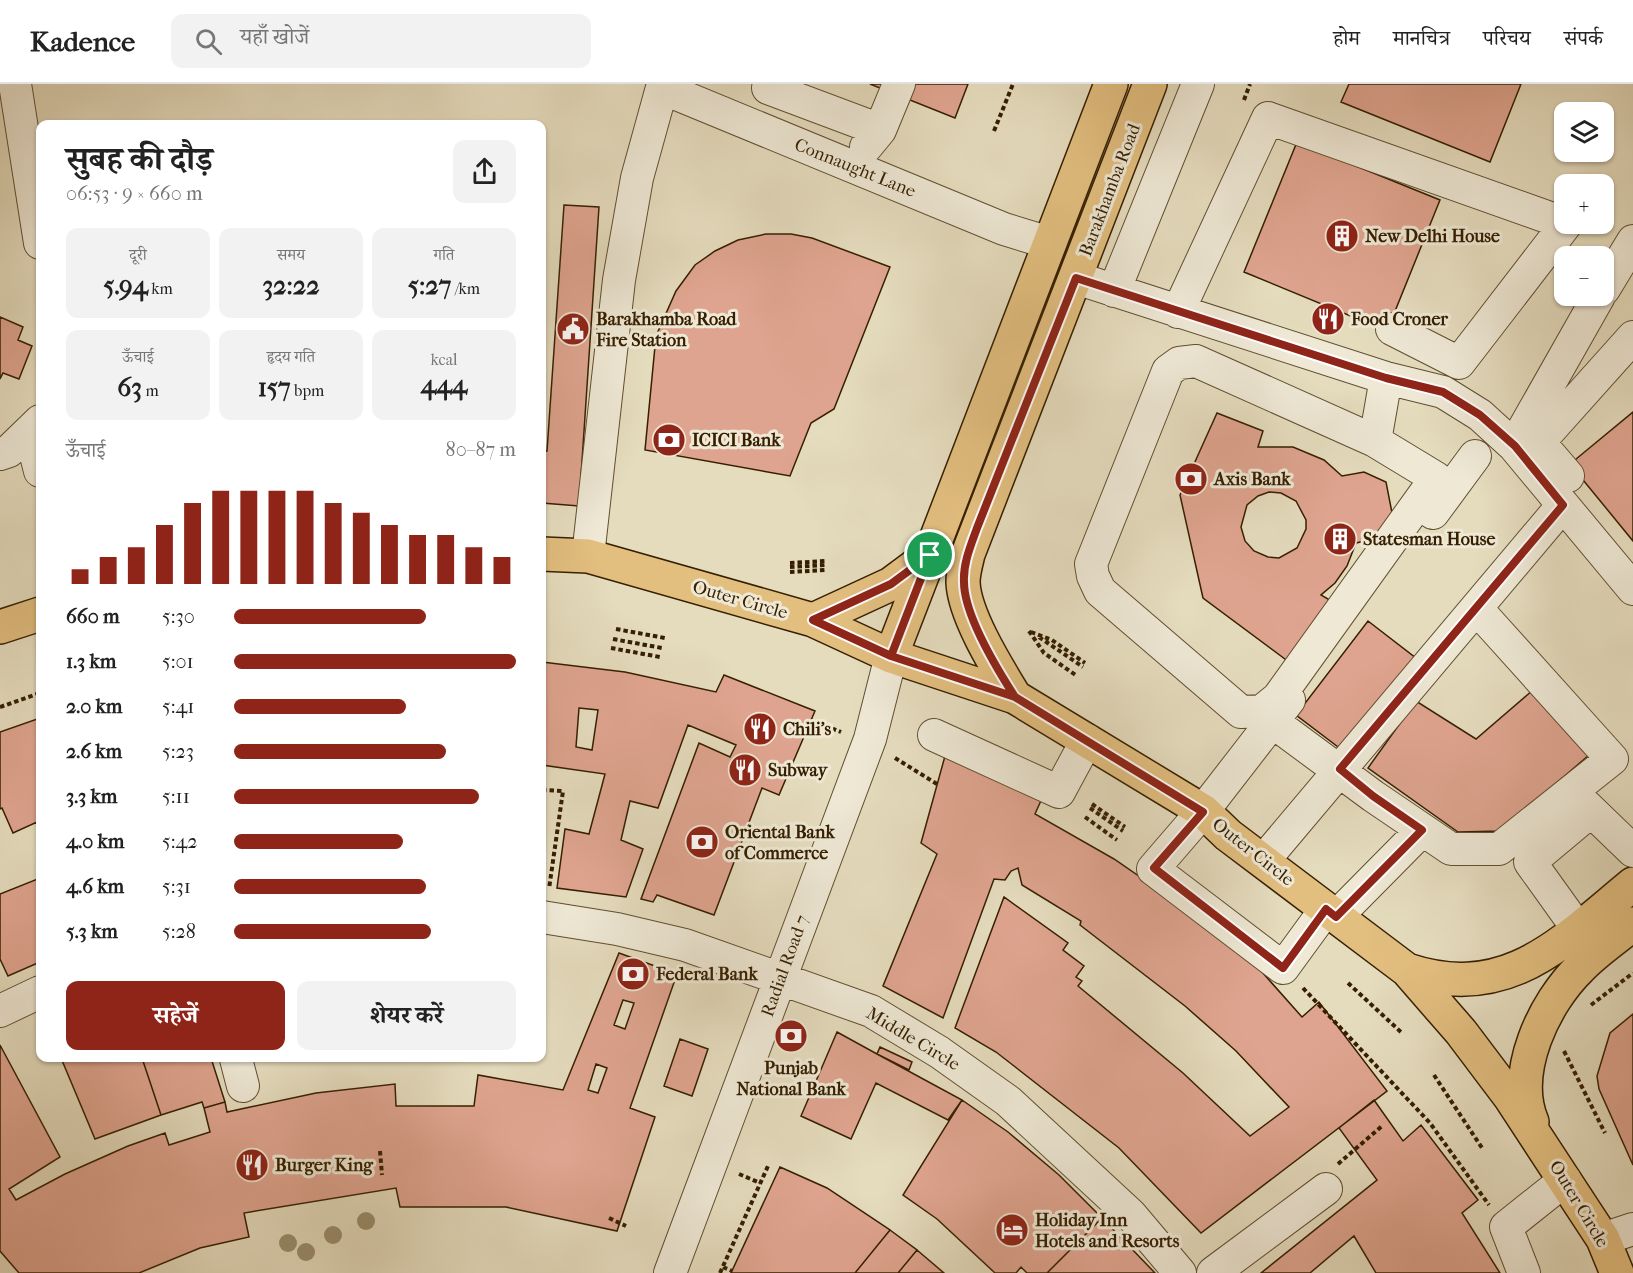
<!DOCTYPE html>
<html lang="hi">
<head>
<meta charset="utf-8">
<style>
	body { margin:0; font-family:"IM FELL French Canon","Noto Serif Devanagari",serif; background:#f2f2f2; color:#222; height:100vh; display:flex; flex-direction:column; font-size:22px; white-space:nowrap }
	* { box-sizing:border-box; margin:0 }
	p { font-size:20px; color:#767676 }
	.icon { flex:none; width:33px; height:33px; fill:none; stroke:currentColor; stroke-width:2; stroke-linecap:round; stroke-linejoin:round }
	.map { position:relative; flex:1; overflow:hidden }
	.drawer { position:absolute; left:36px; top:36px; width:510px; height:942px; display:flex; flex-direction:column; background:#fff; border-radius:12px; box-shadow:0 2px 4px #0004 }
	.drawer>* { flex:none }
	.fabs { position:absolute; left:1554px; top:18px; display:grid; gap:12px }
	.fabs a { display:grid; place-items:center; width:60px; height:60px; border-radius:12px; background:#fff; box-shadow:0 2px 4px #0004; font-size:30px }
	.pin { position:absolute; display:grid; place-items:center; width:51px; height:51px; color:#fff; margin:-26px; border:3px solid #fff; border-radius:50%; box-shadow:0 2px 6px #0007 }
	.round { display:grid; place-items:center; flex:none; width:63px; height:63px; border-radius:12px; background:#f2f2f2 }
	.overview { display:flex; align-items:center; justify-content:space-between; height:102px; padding:0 30px }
	h1 { font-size:33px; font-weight:700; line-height:45px }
	.stats { display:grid; grid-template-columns:repeat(3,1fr); gap:9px; height:102px; padding:6px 30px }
	.stats div { display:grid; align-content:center; border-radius:12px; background:#f2f2f2; text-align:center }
	.stats b { font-size:26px; font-weight:700 }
	.stats small { font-size:16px; font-weight:400 }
	.stats p { font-size:16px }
	.chart { height:168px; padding:12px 30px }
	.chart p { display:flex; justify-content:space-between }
	.chart svg { width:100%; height:108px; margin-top:6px; stroke:#8f2418; stroke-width:6 }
	.action { display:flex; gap:12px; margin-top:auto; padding:12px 30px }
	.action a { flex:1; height:69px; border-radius:12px; background:#8f2418; color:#fff; font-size:24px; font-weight:700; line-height:69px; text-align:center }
	.action a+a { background:#f2f2f2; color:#222 }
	ul { padding:0 30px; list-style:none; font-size:20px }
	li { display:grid; grid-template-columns:96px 72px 1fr; align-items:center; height:45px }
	li i { height:15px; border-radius:8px; background:#8f2418 }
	header { display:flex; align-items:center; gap:36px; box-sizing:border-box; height:84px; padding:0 30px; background:#fff; border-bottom:2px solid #e0e0e0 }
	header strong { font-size:28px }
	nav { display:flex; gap:33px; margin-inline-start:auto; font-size:21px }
	.search { width:420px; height:54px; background:#f2f2f2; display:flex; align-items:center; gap:15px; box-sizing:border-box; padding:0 21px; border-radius:12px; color:#767676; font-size:22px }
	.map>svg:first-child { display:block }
</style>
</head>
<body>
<header>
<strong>Kadence</strong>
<div class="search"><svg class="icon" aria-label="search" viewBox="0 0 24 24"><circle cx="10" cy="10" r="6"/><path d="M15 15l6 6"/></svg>यहाँ खोजें</div>
<nav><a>होम</a><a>मानचित्र</a><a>परिचय</a><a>संपर्क</a></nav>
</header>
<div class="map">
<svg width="1633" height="1189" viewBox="0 0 1633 1189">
	<rect width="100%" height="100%" fill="#e5dcbe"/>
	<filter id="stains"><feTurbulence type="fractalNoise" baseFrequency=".00333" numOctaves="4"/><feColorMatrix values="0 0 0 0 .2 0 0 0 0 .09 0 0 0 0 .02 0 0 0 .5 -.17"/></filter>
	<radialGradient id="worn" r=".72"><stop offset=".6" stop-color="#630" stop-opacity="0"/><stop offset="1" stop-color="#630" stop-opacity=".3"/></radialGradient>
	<!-- building -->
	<path fill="#dfa48f" stroke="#351f00" stroke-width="1.5" fill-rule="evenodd" d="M870,0H968L955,34Z
		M1349,0H1521L1490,78L1341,18Z
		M1297,58L1440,116L1387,247L1244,188Z
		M564,121L599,123L579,422L542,419V367H547Z
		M766,150H791L812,154L890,183L834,325L811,339L790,392L645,366L656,252L676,207L695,181L715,167L738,156Z
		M0,233L23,243L18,256L32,262L19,295L3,289L0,295Z
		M1633,328V457L1570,380Z
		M1217,329L1263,347L1258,363H1293L1324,376L1342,392L1364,388L1386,398L1394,439L1384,453L1356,459L1347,482L1335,499L1321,511L1333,518L1293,581L1203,514L1180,411ZM1269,408L1281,409L1296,417L1306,436V445L1297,464L1279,474L1268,473L1254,467L1245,457L1241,443L1247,421L1258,412Z
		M1368,537L1421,578L1350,672L1296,631Z
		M542,578L625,588L716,608L724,591L815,627L779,711L762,704L714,831L657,811L653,818L641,815L699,659L730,673L736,661L688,641L658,724L630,717L621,756L643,765L626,813L557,804L565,745L589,750L605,690L542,681ZM579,624L598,626L592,666L576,663Z
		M1533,606L1589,671L1501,747L1458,748L1368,684L1416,617L1476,655Z
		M40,634V747L37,738L13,749L2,724L0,725V648Z
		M945,672L1044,710L1035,730L1114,775L1175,817L1262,888L1302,933L1319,918L1387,1007L1201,1149L1119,1064L996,968L955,944L1004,813L1068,859L1063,866L1084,882L1076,893L1082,897L1078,902L1183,989L1250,1052L1289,1023L1236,967L1185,922L1080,841L1081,837L1022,801L1018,784L1011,787L1005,796L994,795L943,934L883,902L937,770L921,759Z
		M40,794V878L8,892L0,875V810Z
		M619,869L677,890L630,1024L655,1033L617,1147L506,1123H400L396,1104L244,1129L249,1153L200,1164L139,1189H19L0,1167V961L60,1073L9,1105L16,1116L65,1090L128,1062L165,1049L169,1061L210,1048L204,1024L225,1018L227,1028L316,1009L395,1000L396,1022H474L478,991L563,1006ZM623,916L634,919L625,945L614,941ZM596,980L607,984L598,1009L588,1006Z
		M1633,930V1081L1599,1005L1597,992L1610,949Z
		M837,948L877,970L962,1016L948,1036L876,999L851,1055L801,1032Z
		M680,955L708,965L692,1012L664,1002Z
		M880,963L912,978L909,986L877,970Z
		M61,974H142L161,1031L95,1055Z
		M142,974H211L225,1018L204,1024L202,1018L161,1031Z
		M962,1016L1008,1048L1059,1091L1102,1134L1047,1189H1027L1021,1183L1016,1189H995L937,1135L903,1111Z
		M1374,1016L1403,1057L1421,1041L1478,1116L1462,1129L1500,1189H1376L1354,1152L1310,1189H1261L1377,1096L1339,1044Z
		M780,1083L827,1104L890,1146L855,1189H731Z
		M1102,1134L1155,1189H1047Z
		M890,1146L917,1166L898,1189H855Z
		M917,1166L944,1189H898Z"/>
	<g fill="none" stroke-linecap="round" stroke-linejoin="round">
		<defs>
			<path id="minor" d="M15,0L40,159
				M662,4L1004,145L1050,159
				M768,4L880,46
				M866,63L880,46L899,0
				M1076,194L1386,294L1443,308L1480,331L1514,362L1633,505
				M1604,205L1633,157
				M1114,207L1198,0
				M1178,228L1268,34L1564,139
				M1392,245L1459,279L1566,140
				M1196,277L1375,357L1436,394L1278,614L1262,627L1241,628L1100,507L1093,492L1091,480L1168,287L1179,279Z
				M30,347L40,387
				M1375,357L1386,294
				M1514,362L1599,212
				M0,370L9,367L40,337
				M1568,392L1539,358L1633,253
				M1433,429L1475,372
				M588,472L619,196L637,94L663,0
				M1289,616L1203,727L1153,785L1283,884L1326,825
				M1273,638L1373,712L1451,765H1499L1612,675L1477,525
				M934,651L1059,708L1087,656
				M1577,713L1633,767
				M1264,776L1563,421
				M542,833L617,845L685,861L871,927L939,968L1008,1017L1131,1131L1180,1189
				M1336,833L1422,746
				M1578,845L1530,778L1591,727
				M0,927L40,908
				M236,975L243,1002
				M1603,1155L1633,1145
				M670,1189L870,655L891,572
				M1213,1189L1326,1105
				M1524,1189L1506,1143L1565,1096"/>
			<path id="major" d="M542,470L588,472L813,536L891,572L1015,613L1203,727L1228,751L1407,886L1461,948L1510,1013L1603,1155L1617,1189
				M813,536L891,500L930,471L1111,0
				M0,543L40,530
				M891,572L930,471
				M1015,613C998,585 964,531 963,498C963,489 966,479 968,470L1150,0
				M1407,886C1507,919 1561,859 1633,800
				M1532,1038C1511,988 1544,919 1580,884C1595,868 1616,854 1633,840"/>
		</defs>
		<!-- minor casing -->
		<use href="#minor" stroke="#614e30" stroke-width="34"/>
		<!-- major casing -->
		<use href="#major" stroke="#351f00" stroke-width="36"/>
		<!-- path -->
		<path stroke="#351f00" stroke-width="4" stroke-dasharray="4.5 3" stroke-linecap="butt" d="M1244,16L1250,0
			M994,47L1013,0
			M790,479L826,477
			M790,483L826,481
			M790,488L826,486
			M616,545L665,554
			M1029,547L1044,569L1077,592
			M1031,548L1052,556L1085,579
			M1039,553L1083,583
			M613,555L662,564
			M611,564L660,573
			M0,623L37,610
			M811,636L841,648
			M895,674L937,700
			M542,706L563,707L549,805
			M1092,720L1125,743
			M1090,724L1123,747
			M1085,733L1117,756
			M1348,899L1402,949
			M1303,904L1430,1039L1489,1121
			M1591,921L1633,889
			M1564,967L1605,1049
			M1434,991L1482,1064
			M380,1067L382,1091
			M1338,1080L1382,1042
			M739,1090L760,1099
			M609,1134L626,1142
			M723,1183L732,1187
			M720,1189L768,1082"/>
		<!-- minor -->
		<use href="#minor" stroke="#eee8d5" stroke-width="32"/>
		<!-- major -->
		<use href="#major" stroke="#e2be7f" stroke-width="33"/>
	</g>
	<!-- trees -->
	<g fill="#9a8e6d">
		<circle cx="366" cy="1137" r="9"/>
		<circle cx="333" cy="1151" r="9"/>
		<circle cx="288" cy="1159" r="9"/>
		<circle cx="306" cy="1168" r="9"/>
	</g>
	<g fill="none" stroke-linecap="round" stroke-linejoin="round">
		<defs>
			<path id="route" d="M930,471L891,572L1015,613L1203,728L1154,784L1283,884L1326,825L1336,833L1422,746L1373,712L1340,685L1563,421L1515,362L1480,331L1443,308L1386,294L1076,194L977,444C971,461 963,479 964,498C964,531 997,585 1015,613L891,572L813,536L891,500L930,471"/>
		</defs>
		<!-- route casing -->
		<use href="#route" stroke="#fff" stroke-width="12"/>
		<!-- route -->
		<use href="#route" stroke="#8f2418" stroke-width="8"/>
	</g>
	<!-- icons -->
	<defs>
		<symbol id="building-disc" viewBox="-11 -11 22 22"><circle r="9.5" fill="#8f2418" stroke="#eee8d5"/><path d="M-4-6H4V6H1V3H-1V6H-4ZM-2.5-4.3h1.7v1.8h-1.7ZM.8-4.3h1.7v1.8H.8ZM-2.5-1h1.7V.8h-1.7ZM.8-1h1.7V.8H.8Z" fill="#fff"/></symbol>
		<symbol id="restaurant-disc" viewBox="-11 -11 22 22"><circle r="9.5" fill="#8f2418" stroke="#eee8d5"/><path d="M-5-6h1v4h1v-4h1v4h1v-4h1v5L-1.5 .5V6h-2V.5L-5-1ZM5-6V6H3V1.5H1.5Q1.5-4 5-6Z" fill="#fff"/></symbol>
		<symbol id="civic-disc" viewBox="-11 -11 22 22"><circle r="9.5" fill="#8f2418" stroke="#eee8d5"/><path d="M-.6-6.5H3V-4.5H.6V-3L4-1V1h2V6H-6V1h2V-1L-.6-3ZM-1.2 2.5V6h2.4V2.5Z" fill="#fff"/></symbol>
		<symbol id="bank-disc" viewBox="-11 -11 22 22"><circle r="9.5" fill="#8f2418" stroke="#eee8d5"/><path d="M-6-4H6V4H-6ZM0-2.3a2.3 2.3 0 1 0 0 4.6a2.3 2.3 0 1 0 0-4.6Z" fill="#fff"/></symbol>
		<symbol id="hotel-disc" viewBox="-11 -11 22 22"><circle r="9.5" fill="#8f2418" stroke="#eee8d5"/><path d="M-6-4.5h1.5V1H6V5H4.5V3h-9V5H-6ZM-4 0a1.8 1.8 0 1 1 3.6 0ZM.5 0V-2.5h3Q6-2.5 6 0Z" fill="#fff"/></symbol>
	</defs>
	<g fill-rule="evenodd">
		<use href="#building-disc" x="1323" y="133" width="38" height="38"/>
		<use href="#restaurant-disc" x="1309" y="216" width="38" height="38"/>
		<use href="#civic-disc" x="554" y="226" width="38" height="38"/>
		<use href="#bank-disc" x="650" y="337" width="38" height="38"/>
		<use href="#bank-disc" x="1172" y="376" width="38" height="38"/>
		<use href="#building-disc" x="1321" y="436" width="38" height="38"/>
		<use href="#restaurant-disc" x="741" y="626" width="38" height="38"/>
		<use href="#restaurant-disc" x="726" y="667" width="38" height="38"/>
		<use href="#bank-disc" x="683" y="739" width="38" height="38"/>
		<use href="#bank-disc" x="614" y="871" width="38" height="38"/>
		<use href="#bank-disc" x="772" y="933" width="38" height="38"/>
		<use href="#restaurant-disc" x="233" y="1062" width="38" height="38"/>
		<use href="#hotel-disc" x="993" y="1127" width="38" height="38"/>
	</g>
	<g text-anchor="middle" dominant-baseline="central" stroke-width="6" stroke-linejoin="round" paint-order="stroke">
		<!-- street labels -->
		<g font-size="18" fill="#351f00" stroke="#eee8d5">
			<text transform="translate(855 84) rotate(22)">Connaught Lane</text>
			<text transform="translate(1110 106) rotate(-69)">Barakhamba Road</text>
			<text transform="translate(740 516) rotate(16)">Outer Circle</text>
			<text transform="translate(1253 768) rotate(38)">Outer Circle</text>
			<text transform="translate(785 882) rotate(-70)">Radial Road 7</text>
			<text transform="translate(913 955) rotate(31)">Middle Circle</text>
			<text transform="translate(1579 1120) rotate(59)">Outer Circle</text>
		</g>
		<!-- poi labels -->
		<g font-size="18" font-weight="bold" fill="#351f00" stroke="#eee8d5" text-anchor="start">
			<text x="1365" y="152">New Delhi House</text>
			<text x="596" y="235">Barakhamba Road<tspan x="596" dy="21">Fire Station</tspan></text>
			<text x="1351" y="235">Food Croner</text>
			<text x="692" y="356">ICICI Bank</text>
			<text x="1214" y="395">Axis Bank</text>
			<text x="1363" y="455">Statesman House</text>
			<text x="783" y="645">Chili's</text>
			<text x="768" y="686">Subway</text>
			<text x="725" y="748">Oriental Bank<tspan x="725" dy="21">of Commerce</tspan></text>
			<text x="656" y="890">Federal Bank</text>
			<text x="791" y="984" text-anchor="middle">Punjab<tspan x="791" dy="21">National Bank</tspan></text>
			<text x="275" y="1081">Burger King</text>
			<text x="1035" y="1136">Holiday Inn<tspan x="1035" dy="21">Hotels and Resorts</tspan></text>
		</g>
	</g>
	<rect width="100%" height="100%" filter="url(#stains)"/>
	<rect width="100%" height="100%" fill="url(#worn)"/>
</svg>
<div class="fabs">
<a><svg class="icon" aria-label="layers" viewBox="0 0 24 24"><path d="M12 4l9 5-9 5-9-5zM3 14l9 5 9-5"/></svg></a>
<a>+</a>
<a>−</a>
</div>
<div class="pin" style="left:930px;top:471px;background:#1e9e55"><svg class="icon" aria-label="arrive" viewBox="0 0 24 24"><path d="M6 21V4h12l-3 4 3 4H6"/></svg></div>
<section class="drawer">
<div class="overview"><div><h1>सुबह की दौड़</h1><p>06:53 · 9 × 660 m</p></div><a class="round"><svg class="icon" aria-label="share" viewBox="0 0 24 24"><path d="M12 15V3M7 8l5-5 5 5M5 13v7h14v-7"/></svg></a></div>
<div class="stats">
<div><p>दूरी</p><b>5.94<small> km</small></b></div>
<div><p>समय</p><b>32:22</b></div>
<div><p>गति</p><b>5:27<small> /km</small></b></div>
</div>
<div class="stats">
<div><p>ऊँचाई</p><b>63<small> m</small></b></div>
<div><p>हृदय गति</p><b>157<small> bpm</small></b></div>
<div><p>kcal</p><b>444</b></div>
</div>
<div class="chart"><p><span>ऊँचाई</span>80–87 m</p>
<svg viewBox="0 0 160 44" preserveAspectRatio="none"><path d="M5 44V38M15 44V33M25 44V29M35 44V20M45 44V11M55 44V6M65 44V6M75 44V6M85 44V6M95 44V11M105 44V15M115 44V20M125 44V24M135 44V24M145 44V29M155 44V33"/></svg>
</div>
<ul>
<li><b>660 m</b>5:30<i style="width:68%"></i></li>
<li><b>1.3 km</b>5:01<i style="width:100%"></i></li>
<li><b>2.0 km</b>5:41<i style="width:61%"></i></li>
<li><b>2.6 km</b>5:23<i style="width:75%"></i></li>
<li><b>3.3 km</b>5:11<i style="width:87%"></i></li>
<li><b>4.0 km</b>5:42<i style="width:60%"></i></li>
<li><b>4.6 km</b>5:31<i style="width:68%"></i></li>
<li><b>5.3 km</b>5:28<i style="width:70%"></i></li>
</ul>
<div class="action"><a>सहेजें</a><a>शेयर करें</a></div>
</section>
</div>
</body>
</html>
